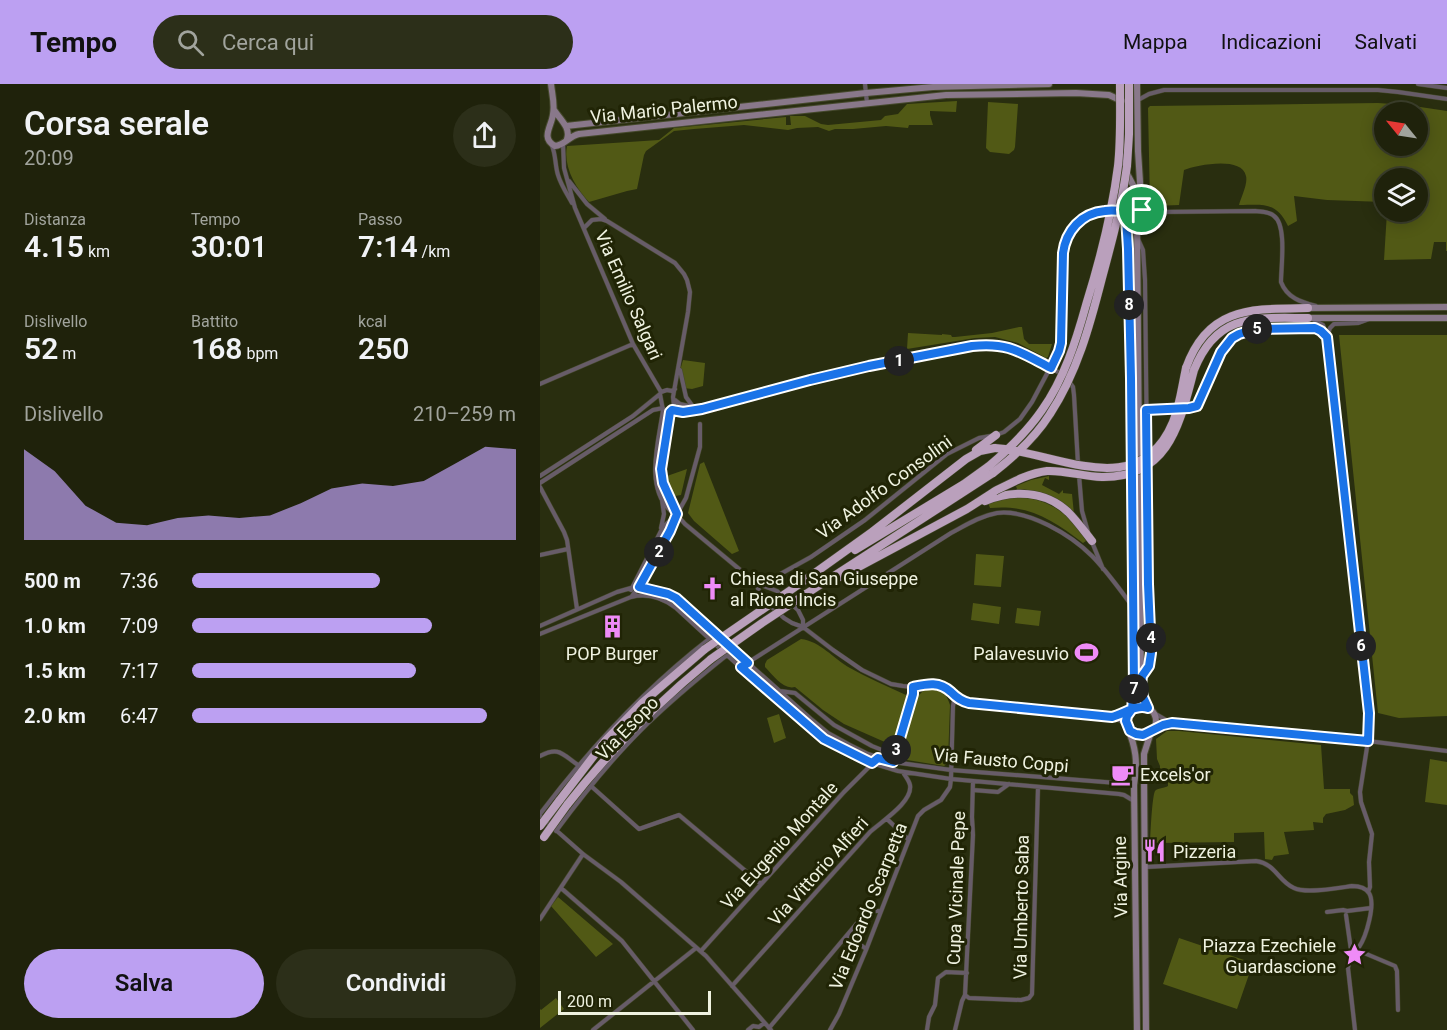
<!DOCTYPE html>
<html lang="it">
<head>
<meta charset="utf-8">
<style>
	body { margin:0; font-family:Roboto,sans-serif; background:#2c2f19; color:#f1f3f6; height:100vh; display:flex; flex-direction:column; font-size:22px; white-space:nowrap }
	* { box-sizing:border-box; margin:0 }
	p { font-size:20px; color:#a1a49d }
	.icon { flex:none; width:33px; height:33px; fill:none; stroke:currentColor; stroke-width:2; stroke-linecap:round; stroke-linejoin:round }
	.map { position:relative; flex:1; overflow:hidden }
	.side { display:flex; flex-direction:column; background:#1f220b; width:540px }
	.side>* { flex:none }
	.needle { width:39px; rotate:300deg }
	.controls { position:absolute; left:834px; top:18px; display:grid; gap:12px }
	.controls a { display:grid; place-items:center; width:54px; height:54px; border-radius:50%; background:#1f220b; box-shadow:0 3px 15px #0003,0 0 0 2px #3c3f2c; font-size:30px }
	.scale { position:absolute; left:18px; bottom:15px; width:153px; box-sizing:border-box; padding-left:6px; border:3px solid #eff2e0; border-top:0; font-size:16px; line-height:21px; white-space:nowrap; color:#eff2e0; -webkit-text-stroke:4px #202405; paint-order:stroke }
	.pin { position:absolute; display:grid; place-items:center; width:51px; height:51px; color:#fff; margin:-26px; border:3px solid #fff; border-radius:50%; box-shadow:0 2px 6px #0007 }
	.km { position:absolute; width:30px; height:30px; margin:-15px; border-radius:50%; background:#222; color:#fff; font-size:16px; line-height:30px; text-align:center }
	.round { display:grid; place-items:center; flex:none; width:63px; height:63px; border-radius:32px; background:#2c2f19 }
	.head { display:flex; align-items:center; justify-content:space-between; height:102px; padding:0 24px }
	h1 { font-size:33px; font-weight:600; line-height:45px }
	.figures { display:grid; grid-template-columns:repeat(3,1fr); gap:9px; height:102px; padding:6px 24px }
	.figures div { display:grid; align-content:center }
	.figures b { font-size:30px; font-weight:600 }
	.figures small { font-size:16px; font-weight:400 }
	.figures p { font-size:16px }
	.chart { height:168px; padding:12px 24px }
	.chart p { display:flex; justify-content:space-between }
	.chart svg { width:100%; height:108px; margin-top:6px; fill:#bca0f2; opacity:.7 }
	.primary-button { display:flex; gap:12px; margin-top:auto; padding:12px 24px }
	.primary-button a { flex:1; height:69px; border-radius:36px; background:#bca0f2; color:#111; font-size:24px; font-weight:600; line-height:69px; text-align:center }
	.primary-button a+a { background:#2c2f19; color:#f1f3f6 }
	ul { padding:0 24px; list-style:none; font-size:20px }
	li { display:grid; grid-template-columns:96px 72px 1fr; align-items:center; height:45px }
	li i { height:15px; border-radius:8px; background:#bca0f2 }
	header { display:flex; align-items:center; gap:36px; box-sizing:border-box; height:84px; padding:0 30px; background:#bca0f2; color:#111 }
	header strong { font-size:28px }
	nav { display:flex; gap:33px; margin-inline-start:auto; font-size:21px }
	.search { width:420px; height:54px; background:#2c2f19; display:flex; align-items:center; gap:15px; box-sizing:border-box; padding:0 21px; border-radius:33px; color:#a1a49d; font-size:22px }
	main { display:flex; flex:1; min-height:0 }
	.map>svg:first-child { display:block }
</style>
</head>
<body>
<header>
<strong>Tempo</strong>
<div class="search"><svg class="icon" aria-label="search" viewBox="0 0 24 24"><circle cx="10" cy="10" r="6"/><path d="M15 15l6 6"/></svg>Cerca qui</div>
<nav><a>Mappa</a><a>Indicazioni</a><a>Salvati</a></nav>
</header>
<main>
<section class="side">
<div class="head"><div><h1>Corsa serale</h1><p>20:09</p></div><a class="round"><svg class="icon" aria-label="share" viewBox="0 0 24 24"><path d="M12 15V3M7 8l5-5 5 5M5 13v7h14v-7"/></svg></a></div>
<div class="figures">
<div><p>Distanza</p><b>4.15<small> km</small></b></div>
<div><p>Tempo</p><b>30:01</b></div>
<div><p>Passo</p><b>7:14<small> /km</small></b></div>
</div>
<div class="figures">
<div><p>Dislivello</p><b>52<small> m</small></b></div>
<div><p>Battito</p><b>168<small> bpm</small></b></div>
<div><p>kcal</p><b>250</b></div>
</div>
<div class="chart"><p><span>Dislivello</span>210–259 m</p>
<svg viewBox="0 0 160 44" preserveAspectRatio="none"><path d="M0 44V7L10 16L20 30L30 37L40 38L50 35L60 34L70 35L80 34L90 29L100 23L110 21L120 22L130 20L140 13L150 6L160 7V44z"/></svg>
</div>
<ul>
<li><b>500 m</b>7:36<i style="width:58%"></i></li>
<li><b>1.0 km</b>7:09<i style="width:74%"></i></li>
<li><b>1.5 km</b>7:17<i style="width:69%"></i></li>
<li><b>2.0 km</b>6:47<i style="width:91%"></i></li>
</ul>
<div class="primary-button"><a>Salva</a><a>Condividi</a></div>
</section>
<div class="map">
<svg width="907" height="946" viewBox="0 0 907 946">
	<rect width="100%" height="100%" fill="#292e0f"/>
	<!-- green -->
	<path fill="#515915" fill-rule="evenodd" d="M417,17L416,28L390,27V31L393,41H369L368,44L346,42L313,45H295L289,47L278,43L257,44L248,46L204,41L154,45L134,47L106,67L104,71L97,105L87,107L49,118C35,103 23,82 27,62L119,56L134,44L246,33V41H251L250,32H265L281,40L288,41L341,36L345,32L358,30L367,20Z
		M448,18L478,20L475,63L474,66L469,70L450,68L446,64Z
		M838,19L867,21L907,27V167H906V158H894L891,175L844,176L847,128H878V94H844V118L787,116L754,112L757,137L748,142C736,117 723,121 699,121C701,113 708,100 706,92C702,72 657,81 644,86L639,121L614,122L610,120L608,24L610,22ZM844,28H878V62H844Z
		M479,243H482L484,255L489,260H512L508,273L506,274L478,259L455,253L435,254L367,265L368,249L402,251V250L411,251L412,253H415L452,249Z
		M799,251H907V632L859,634L838,629Z
		M143,276L165,279L163,302L152,305L144,304V293L139,290Z
		M164,378L199,467L192,470L154,437L148,429L160,380Z
		M147,385L141,411L135,412L130,402L127,392Z
		M509,392V396L505,394L502,401L519,410L523,406V409L532,410L534,430C519,413 499,406 477,405L476,402L491,396Z
		M478,413C510,415 530,430 546,457L543,459C513,436 489,420 450,424L448,419L458,415Z
		M436,470L464,472L461,503L434,501Z
		M433,519L461,523L459,540L431,536Z
		M477,524L501,527L499,542L475,539Z
		M261,555C280,557 294,575 310,584C328,594 347,602 366,611L368,619L355,657L347,659L304,640L283,626L255,603C243,606 234,592 225,583V580L227,576Z
		M393,604C403,606 407,611 410,621L408,677L407,680L404,682L361,675L358,673L377,613L383,607Z
		M239,630L246,654L234,659L227,634Z
		M627,647H639L781,661L784,705H810V709L813,712L814,721L805,726L786,730L783,734V739L773,738L774,746L744,748L749,770L734,772L732,776L725,775L724,748L694,749V758L616,759V763H610C610,756 612,712 615,707C617,704 625,704 628,702V698L620,689V682L617,675L616,655Z
		M890,675L907,678V721L885,718Z
		M18,813L73,860L56,873L11,822Z
		M639,854L713,879L697,925L623,900Z
		M16,914L24,925L0,944V925L1,926Z"/>
	<g fill="none" stroke-linecap="round" stroke-linejoin="round">
		<defs>
			<path id="street" d="M325,0L327,19
				M878,0L907,4
				M598,16L609,10L624,6H838L858,8L907,15
				M23,60L24,84L35,124L93,260L121,308
				M12,62C16,71 15,82 18,91C21,101 27,110 32,119
				M29,97L47,120L65,135
				M602,126L617,128L715,127C722,128 729,127 734,132C747,141 741,183 741,198C747,214 761,218 776,222
				M44,144L52,136L61,135L67,137L135,179L144,190L147,196L150,208L148,228L133,313L134,322L131,328L121,385L123,399L137,430
				M598,155L603,166L605,196L607,371
				M774,236L783,241L787,253L829,629L828,657L820,708L821,718L832,750L829,778L830,803L828,808
				M787,252L790,244L794,240L818,239L829,235
				M140,286L146,313L154,324
				M528,296L533,303L534,311L538,380
				M0,300L93,260
				M121,308L127,306L132,307L135,305
				M120,310L123,326
				M135,316L140,320L153,323
				M123,326C119,356 104,404 131,427C136,431 141,435 145,440L216,499L237,507L258,526L263,536V542
				M132,326L143,328L153,327L269,296L329,282L444,261C474,261 498,276 523,291
				M606,326L649,324L657,322C666,304 672,284 682,266C699,237 744,245 773,244L781,247L787,252
				M539,391L542,427L548,448
				M0,392L93,332L120,310
				M0,399L113,326L123,324
				M0,403L24,448L27,456L37,525
				M121,444L124,430L122,416
				M552,458L563,485
				M0,471L28,465
				M216,499L235,493L271,473L325,436L407,370L439,354L456,351L464,348L480,335L492,318L519,267L522,249L523,169C526,146 544,127 569,127
				M216,499L221,512L225,517L244,534L252,539L263,543L293,566L322,586L351,600L363,602L373,603L392,599L399,601L405,603L423,618L572,633L581,637L587,642
				M91,506L123,443L136,431
				M92,512L102,499L130,447L137,430L146,414L160,363V340
				M0,542L77,508L91,504L99,503L119,507L128,510L141,519L271,635L288,649L308,660L328,670L353,678L411,686L577,699L594,701
				M0,550L91,513C108,509 123,514 136,524L213,595L284,655L332,679L358,687L411,695L579,710L584,711L594,717
				M201,583L411,449C426,441 440,432 457,429C488,425 531,451 552,472C567,487 580,506 593,523
				M603,591L609,582L611,569L608,500L607,382
				M240,607L255,609L294,641L332,662L342,666L356,668
				M614,629L631,639
				M572,633L592,625
				M613,646C628,638 636,639 653,640L828,657L907,667
				M0,672C19,662 22,670 38,681
				M352,685L373,610V603
				M51,702L99,745L139,731L221,800
				M433,706L458,708L469,700
				M0,730C50,664 103,606 169,555
				M0,732L43,770L81,798L166,872L231,946
				M347,735L368,755
				M16,747C42,712 69,678 100,647C127,620 157,595 187,571
				M606,783L716,777C736,780 738,797 754,804C766,810 798,804 812,802C817,802 825,803 829,809C836,820 826,853 819,863C815,871 809,875 808,884L815,946
				M21,804L82,857L153,946
				M787,828L803,826L807,827L831,824
				M806,831L812,873
				M0,835L43,770
				M308,851L326,865
				M817,866L855,882L857,887L858,926
				M161,867L304,708L338,674
				M192,902L330,748C342,737 373,718 370,701C369,696 365,692 363,688
				M425,911L429,914L481,916L489,914L492,910L498,703
				M229,944L323,832L332,827H341
				M53,946L156,864
				M208,946L213,942L219,943L224,939
				M290,946L299,930L326,866L378,732L384,726L401,716L410,703L411,695L413,622L415,612
				M387,946L389,933L395,921L398,894L406,888L427,889
				M415,946L422,917L425,911L433,751L432,733L433,697"/>
			<path id="secondary" d="M11,0C12,10 15,20 13,30C12,42 0,54 15,62C25,61 29,52 39,50L406,11L536,9L569,11L582,17
				M14,26C20,35 31,44 27,55
				M26,42L326,9L393,3L509,0
				M581,71L583,82L593,101L594,107L585,127L588,165L591,294L594,604L592,625
				M597,136L601,602L603,613L608,624
				M597,136L602,129L598,67L597,0
				M768,224L907,223
				M768,234H907
				M586 637a15 15 0 1 1 30 0a15 15 0 1 1-30 0Z
				M587,642C596,664 598,678 594,701L597,946
				M606,946L604,691V670L611,648"/>
			<path id="highway" d="M587,82L589,50V0
				M646,284C668,222 712,225 768,224
				M654,286C677,228 716,234 768,234
				M436,366L456,351
				M445,417C472,406 505,406 528,428C537,437 544,447 552,457
				M315,466L424,400L449,382
				M300,493L427,425L455,407
				M258,501L332,448L426,375L440,367L455,364
				M266,510L453,389
				M19,717L66,656L102,619L165,565
				M27,721C70,666 117,619 171,575"/>
		</defs>
		<!-- street casing -->
		<use href="#street" stroke="#45492c" stroke-width="5"/>
		<!-- secondary casing -->
		<use href="#secondary" stroke="#45492c" stroke-width="8"/>
		<!-- highway casing -->
		<use href="#highway" stroke="#45492c" stroke-width="9"/>
		<!-- street -->
		<use href="#street" stroke="#675c68" stroke-width="4"/>
		<!-- secondary -->
		<use href="#secondary" stroke="#89788a" stroke-width="6"/>
		<!-- highway -->
		<use href="#highway" stroke="#baa0bc" stroke-width="8"/>
		<defs>
			<path id="highway-bridge" d="M455,364C516,368 599,420 633,338C640,321 642,302 646,284
				M449,382C469,365 487,348 502,326C524,295 536,257 546,221C560,176 572,129 578,82C581,55 580,27 580,0
				M453,389C475,372 495,354 510,330C537,289 550,241 562,194C572,157 582,120 587,82
				M455,407C471,399 489,389 507,387C526,386 543,393 562,393C630,394 640,338 654,286
				M165,565L258,501
				M171,575L222,539L266,510
				M0,742L19,717
				M4,753L27,721"/>
		</defs>
		<!-- highway-bridge casing -->
		<use href="#highway-bridge" stroke="#45492c" stroke-width="9" stroke-linecap="butt"/>
		<!-- highway-bridge -->
		<use href="#highway-bridge" stroke="#baa0bc" stroke-width="8"/>
	</g>
	<g fill="none" stroke-linecap="round" stroke-linejoin="round">
		<defs>
			<path id="route" d="M602,126L599,122L594,120L588,121L585,127C578,127 571,126 565,127C541,129 526,147 523,169L521,259L519,267L511,284C480,268 468,258 432,262L329,282L270,296L162,325L143,328L132,326L130,328L121,385L123,399L137,430L130,447L99,503L128,510L136,514L208,579L201,583L284,655L332,679L338,674L353,678L373,610V603C387,600 399,597 411,608C417,614 421,617 429,619L572,633C584,630 596,620 608,624L603,613L601,602L602,592L609,582L611,569L608,500L606,326L649,324L657,322L681,268L692,254L699,250L715,245L775,244L781,247L787,253L829,629L828,657L632,639L623,641L603,651L596,650L590,647L586,637L587,632L592,625L594,604L591,294L588,165L586,133L592,137C598,137 602,133 602,126"/>
		</defs>
		<!-- route casing -->
		<use href="#route" stroke="#fff" stroke-width="12"/>
		<!-- route -->
		<use href="#route" stroke="#1a73e8" stroke-width="8"/>
	</g>
	<!-- icons -->
	<defs>
		<symbol id="church-bare" viewBox="-9 -9 18 18"><path d="M-1.2-6h2.4v3.5h3.3v2.4h-3.3V6h-2.4V-.1h-3.3v-2.4h3.3Z" fill="#ef8bf7" stroke="#202405" stroke-width="2.5" paint-order="stroke"/></symbol>
		<symbol id="building-bare" viewBox="-9 -9 18 18"><path d="M-4-6H4V6H1V3H-1V6H-4ZM-2.5-4.3h1.7v1.8h-1.7ZM.8-4.3h1.7v1.8H.8ZM-2.5-1h1.7V.8h-1.7ZM.8-1h1.7V.8H.8Z" fill="#ef8bf7" stroke="#202405" stroke-width="2.5" paint-order="stroke"/></symbol>
		<symbol id="stadium-bare" viewBox="-9 -9 18 18"><path d="M0-5a6.5 5 0 1 0 0 10a6.5 5 0 1 0 0-10ZM-3.5-1.8h7v3.6h-7Z" fill="#ef8bf7" stroke="#202405" stroke-width="2.5" paint-order="stroke"/></symbol>
		<symbol id="cafe-bare" viewBox="-9 -9 18 18"><path d="M-5.5-4.5H6V0H3Q3 3.5 0 3.5H-2.5Q-5.5 3.5-5.5 0ZM3-3.2v2h1.7v-2ZM-6 4.5H4V6H-6Z" fill="#ef8bf7" stroke="#202405" stroke-width="2.5" paint-order="stroke"/></symbol>
		<symbol id="restaurant-bare" viewBox="-9 -9 18 18"><path d="M-5-6h1v4h1v-4h1v4h1v-4h1v5L-1.5 .5V6h-2V.5L-5-1ZM5-6V6H3V1.5H1.5Q1.5-4 5-6Z" fill="#ef8bf7" stroke="#202405" stroke-width="2.5" paint-order="stroke"/></symbol>
		<symbol id="sight-bare" viewBox="-9 -9 18 18"><path d="M0-6L1.8-2.2L6-1.7L2.9 1.2L3.7 5.4L0 3.3L-3.7 5.4L-2.9 1.2L-6-1.7L-1.8-2.2Z" fill="#ef8bf7" stroke="#202405" stroke-width="2.5" paint-order="stroke"/></symbol>
	</defs>
	<g fill-rule="evenodd">
		<use href="#church-bare" x="156" y="488" width="33" height="33"/>
		<use href="#building-bare" x="56" y="526" width="33" height="33"/>
		<use href="#stadium-bare" x="530" y="552" width="33" height="33"/>
		<use href="#cafe-bare" x="566" y="674" width="33" height="33"/>
		<use href="#restaurant-bare" x="598" y="750" width="33" height="33"/>
		<use href="#sight-bare" x="798" y="854" width="33" height="33"/>
	</g>
	<g text-anchor="middle" dominant-baseline="central" stroke-width="6" stroke-linejoin="round" paint-order="stroke">
		<!-- street labels -->
		<g font-size="18" fill="#eff2e0" stroke="#202405">
			<text transform="translate(124 25) rotate(-6)">Via Mario Palermo</text>
			<text transform="translate(89 211) rotate(66)">Via Emilio Salgari</text>
			<text transform="translate(344 403) rotate(-36)">Via Adolfo Consolini</text>
			<text transform="translate(87 644) rotate(-46)">Via Esopo</text>
			<text transform="translate(461 676) rotate(5)">Via Fausto Coppi</text>
			<text transform="translate(239 761) rotate(-48)">Via Eugenio Montale</text>
			<text transform="translate(278 787) rotate(-48)">Via Vittorio Alfieri</text>
			<text transform="translate(580 793) rotate(-91)">Via Argine</text>
			<text transform="translate(416 804) rotate(-88)">Cupa Vicinale Pepe</text>
			<text transform="translate(328 822) rotate(-68)">Via Edoardo Scarpetta</text>
			<text transform="translate(481 823) rotate(-89)">Via Umberto Saba</text>
		</g>
		<!-- poi labels -->
		<g font-size="18" fill="#eff2e0" stroke="#202405" text-anchor="start">
			<text x="190" y="494">Chiesa di San Giuseppe<tspan x="190" dy="21">al Rione Incis</tspan></text>
			<text x="72" y="569" text-anchor="middle">POP Burger</text>
			<text x="529" y="569" text-anchor="end">Palavesuvio</text>
			<text x="600" y="690">Excels'or</text>
			<text x="633" y="767">Pizzeria</text>
			<text x="796" y="861" text-anchor="end">Piazza Ezechiele<tspan x="796" dy="21">Guardascione</tspan></text>
		</g>
	</g>
</svg>
<div class="controls">
<a><svg class="needle" viewBox="-14 -14 28 28"><path d="M0-13l5 13h-10z" fill="#e53935"/><path d="M0 13l5-13h-10z" fill="#a1a49d"/></svg></a>
<a><svg class="icon" aria-label="layers" viewBox="0 0 24 24"><path d="M12 4l9 5-9 5-9-5zM3 14l9 5 9-5"/></svg></a>
</div>
<div class="scale">200 m</div>
<div class="pin" style="left:602px;top:126px;background:#1e9e55"><svg class="icon" aria-label="arrive" viewBox="0 0 24 24"><path d="M6 21V4h12l-3 4 3 4H6"/></svg></div>
<b class="km" style="left:359px;top:277px">1</b>
<b class="km" style="left:119px;top:468px">2</b>
<b class="km" style="left:356px;top:666px">3</b>
<b class="km" style="left:611px;top:554px">4</b>
<b class="km" style="left:717px;top:245px">5</b>
<b class="km" style="left:821px;top:562px">6</b>
<b class="km" style="left:594px;top:605px">7</b>
<b class="km" style="left:589px;top:221px">8</b>
</div>
</main>
</body>
</html>
